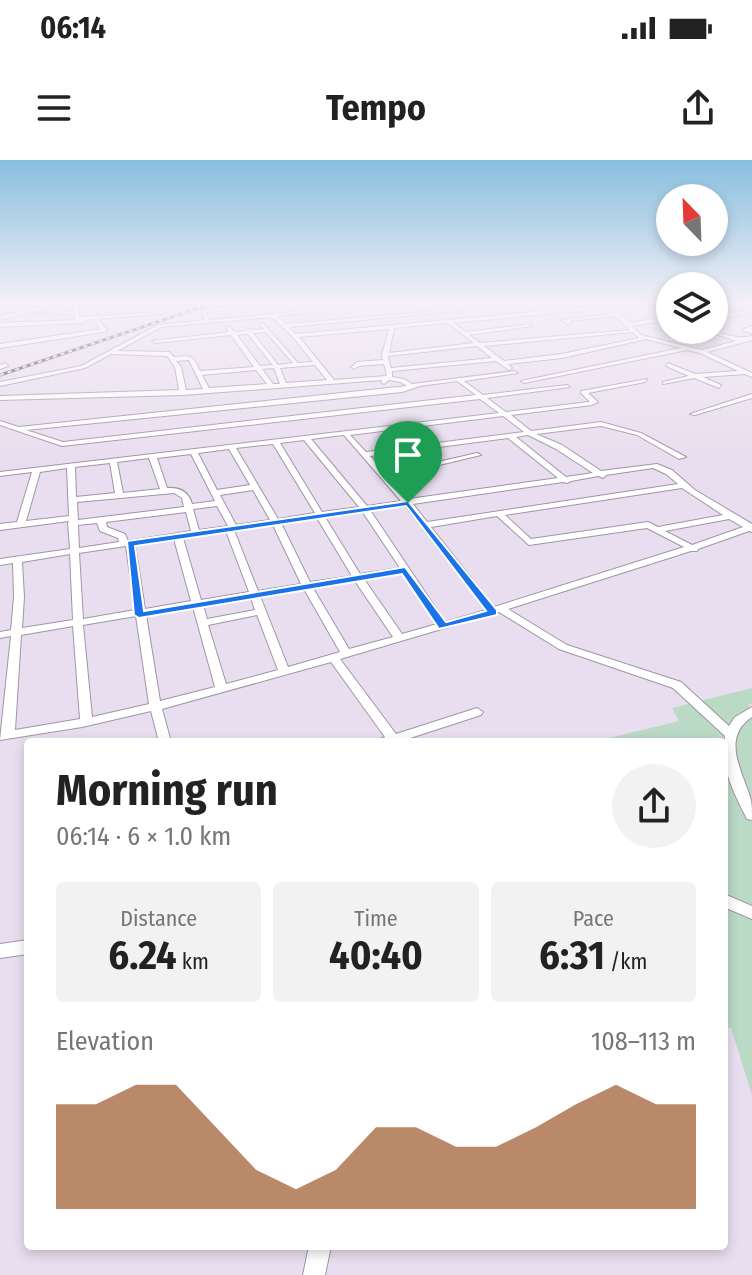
<!DOCTYPE html>
<html lang="en">
<head>
<meta charset="utf-8">
<style>
	body { margin:0; font-family:"Fira Sans Condensed",sans-serif; background:#f2f2f2; color:#222; height:100vh; display:flex; flex-direction:column; font-size:30px; white-space:nowrap }
	* { box-sizing:border-box; margin:0 }
	p { font-size:26px; color:#767676 }
	.icon { flex:none; width:44px; height:44px; fill:none; stroke:currentColor; stroke-width:2; stroke-linecap:round; stroke-linejoin:round }
	.map { position:relative; flex:1; overflow:hidden }
	.side { position:absolute; left:24px; top:578px; width:704px; height:512px; display:flex; flex-direction:column; background:#fff; border-radius:8px; box-shadow:0 4px 12px #0003 }
	.side>* { flex:none }
	.needle { width:52px; rotate:337deg }
	.fabs { position:absolute; left:656px; top:24px; display:grid; gap:16px }
	.fabs a { display:grid; place-items:center; width:72px; height:72px; border-radius:50%; background:#fff; box-shadow:0 4px 12px #0003; font-size:40px }
	.pin { position:absolute; display:grid; place-items:center; width:68px; height:68px; color:#fff; margin:-82px -34px; border-radius:50% 50% 50% 0; rotate:-45deg; box-shadow:0 0 8px #0007 }
	.pin .icon { rotate:45deg }
	.round { display:grid; place-items:center; flex:none; width:84px; height:84px; border-radius:42px; background:#f2f2f2 }
	.overview { display:flex; align-items:center; justify-content:space-between; height:136px; padding:0 32px }
	h1 { font-size:44px; font-weight:700; line-height:60px }
	.stats { display:grid; grid-template-columns:repeat(3,1fr); gap:12px; height:136px; padding:8px 32px }
	.stats div { display:grid; align-content:center; border-radius:8px; background:#f2f2f2; text-align:center }
	.stats b { font-size:40px; font-weight:700 }
	.stats small { font-size:22px; font-weight:400 }
	.stats p { font-size:22px }
	.chart { height:224px; padding:16px 32px }
	.chart p { display:flex; justify-content:space-between }
	.chart svg { width:100%; height:144px; margin-top:8px; fill:#9d582c; opacity:.7 }
	.status { display:flex; justify-content:space-between; align-items:center; height:56px; padding:0 40px; background:#fff; direction:ltr }
	.status svg { height:22px; fill:currentColor }
	header { display:flex; justify-content:space-between; align-items:center; height:104px; padding:0 32px; background:#fff; font-size:36px; font-weight:700 }
	.map>svg:first-child { display:block }
</style>
</head>
<body>
<div class="status"><b>06:14</b><svg viewBox="0 0 49 12"><path d="M0 12V9h3v3zM5 12V6h3v6zM10 12V3h3v9zM15 12V0h3v12zM26 1h20v11H26zM47 4h2v5h-2z"/></svg></div>
<header><svg class="icon" aria-label="menu" viewBox="0 0 24 24"><path d="M4 6h16M4 12h16M4 18h16"/></svg>Tempo<svg class="icon" aria-label="share" viewBox="0 0 24 24"><path d="M12 15V3M7 8l5-5 5 5M5 13v7h14v-7"/></svg></header>
<div class="map">
<svg width="752" height="1115" viewBox="0 0 752 1115">
	<rect width="100%" height="100%" fill="#e9deef"/>
	<!-- green -->
	<path fill="#badac6" d="M752,528V544L748,545L752,549V935L731,868L724,867V582H593L679,561L672,548Z"/>
	<g fill="none" stroke-linecap="round" stroke-linejoin="round">
		<defs>
			<path id="minor" d="M29,142H38L0,148V146Z
				M72,142H76L80,157L161,152L194,142H200L161,154L98,159L107,170L104,172L0,188V184L101,169L93,159L86,160L84,163L0,167V163L76,160L74,154L15,153L74,152Z
				M94,142H98L94,147L92,146Z
				M296,142H311L206,152L210,160L394,142H407L277,156L286,164L539,142H552L289,167L296,174L595,146L594,145L596,144L604,146L653,142L670,146V148L648,143L607,149L624,157L630,163L670,156V160L632,166L641,175L702,190L736,181L702,170C720,170 735,181 752,176V180L707,192L752,213V217L745,214L703,217L721,225L719,228L694,218L663,224V222L689,216L666,206L668,203L695,214L738,211L700,193L687,190L524,223L521,221L681,188L646,179L562,198L508,204L512,208L509,210L496,201L392,211V217L404,219L412,224L515,211L518,213L464,221L483,235L567,225L570,227L487,238L506,252L589,242H590L581,233V231L647,219L645,222L588,233L598,242L592,245L511,255L531,271L601,262L641,273L686,297L679,299L637,275L601,266L536,274L562,285L601,311L657,304L672,310L695,330L752,364V372L749,371L698,389L697,391H691L508,449L567,485L681,522L729,566L735,557L752,547V557C720,578 743,612 751,640C752,646 752,654 752,660L747,659L745,655C732,630 720,604 725,576L673,528L559,489L499,452L340,499L396,574L477,548L483,552L481,555L398,582H378L380,579L385,577L331,502L162,549L171,582H159L151,551L82,567L0,580L11,476L0,478V472L11,470L14,437L13,403L0,405V399L70,389L68,363L69,361L0,370V364L17,362L32,312L0,316V312L499,253L480,239L62,286L0,265V261L19,267L407,226L400,222L389,220L384,224L381,222L382,220L183,235L0,240V236L179,230L175,207L167,196L111,194L85,208L0,226V222L81,206L158,165L205,160L201,152L204,149ZM600,149L610,154L561,160L568,165L571,163L569,161L615,156L630,170L480,183L469,175L532,166L529,164L466,172L453,163ZM272,157L293,177L313,202L298,203L263,163L260,165L264,169L251,170L248,168L246,171L234,172L229,166L226,168L229,172L152,181L155,183L231,175L254,207L200,211C192,194 192,196 174,197L169,192L117,191L161,167ZM448,163L474,183L389,193L394,168ZM389,169L382,195L383,200L357,202L351,207L354,209L359,206L384,204L387,215L386,216L334,220L299,177ZM266,172L293,203L278,205L253,173ZM633,172L639,178L562,194L504,201L484,186ZM248,174L272,204L273,205L260,206L237,175ZM477,186L492,198L391,208L388,198V196ZM189,200L203,229L186,230L181,207L176,201ZM315,205L327,220L286,223L280,208ZM274,208L280,224H273L262,209ZM256,210L267,224L209,228L202,215ZM457,221L476,235L63,282L26,270L402,232L420,226ZM503,256L524,272L366,292L350,275ZM343,275H344L401,341L367,346L311,279ZM528,275L556,289L593,313L566,317L516,277ZM508,278L558,318L409,339L389,317L481,295L477,293L386,314L370,296ZM304,280L359,347L322,352L280,283ZM273,284L315,353L278,359L236,288ZM229,289L250,325L217,330L198,293ZM191,294L215,341L192,344C189,332 180,327 167,328L157,298ZM149,298L160,329L123,333L117,302ZM110,303L115,333L76,337L75,307ZM67,308L69,356L26,361L40,312ZM653,308L666,314L678,324L427,362L413,344L563,322L567,323L571,321L598,316L603,318L606,315ZM682,328L723,355L658,367L648,362L531,379L505,355ZM253,330L270,360L236,365L220,335ZM174,333L182,338L184,347L78,360L77,342ZM405,345L486,450L445,462L370,350ZM217,346L228,366L199,370L193,349ZM362,351L400,408L360,414L325,357ZM186,352L191,371L128,381L125,374L107,367L106,362ZM497,356L529,385L647,368L684,387L494,447L431,367ZM317,358L352,416L310,422L281,363ZM729,359L743,367L692,385L665,371ZM97,363L100,371L118,378L119,382L79,388L78,365ZM273,365L301,424L258,431L234,370ZM226,371L249,432L201,440L183,378ZM174,379L191,441L145,449L135,385ZM126,386L135,450L83,459L79,393ZM70,394L73,460L22,468L24,437L22,402ZM403,413L437,464L402,474L364,419ZM355,421L393,477L349,489L313,428ZM304,429L340,492L288,507L260,436ZM251,438L255,450L207,459L203,445ZM193,447L215,527L160,541L146,455ZM257,455L278,510L226,524L208,465ZM136,456L149,544L92,557L83,465ZM73,466L80,559L15,570L21,475Z
				M752,150V152L714,160V156Z
				M752,166V174L743,170L744,169Z
				M6,203L8,206L0,209V205Z
				M752,234V238L695,255L690,254Z
				M724,734L752,746V759L724,747Z
				M28,780V794L0,798V784Z
				M309,1086H331L325,1115H303Z"/>
			<path id="highway" d="M61,142H72L0,160V156Z"/>
		</defs>
		<!-- minor casing -->
		<use href="#minor" stroke="#9f95a5" stroke-width="2"/>
		<!-- highway casing -->
		<use href="#highway" stroke="#9f95a5" stroke-width="2"/>
		<!-- minor -->
		<use href="#minor" fill="#fff" fill-rule="evenodd"/>
		<!-- highway -->
		<use href="#highway" fill="#fff" fill-rule="evenodd"/>
		<defs>
			<path id="rail" d="M0,215L216,142"/>
		</defs>
		<!-- rail casing -->
		<use href="#rail" stroke="#3e3941" stroke-width="3"/>
		<!-- rail -->
		<use href="#rail" stroke="#e9deef" stroke-width="2" stroke-dasharray="4" stroke-linecap="butt"/>
	</g>
	<!-- sky -->
	<linearGradient id="sky" x2="0" y2="1"><stop stop-color="#87bfde"/><stop offset="0.48" stop-color="#f5f0f8"/><stop offset="1" stop-color="#f5f0f8" stop-opacity="0"/></linearGradient>
	<rect width="752" height="298" fill="url(#sky)"/>
	<!-- route -->
	<path fill="#1a73e8" stroke="#fff" stroke-width="2" fill-rule="evenodd" d="M408,341L497,450V455L439,469L402,414L139,458L134,455L127,381ZM406,346L486,451L446,462L405,407L144,451L135,386Z"/>
</svg>
<div class="fabs">
<a><svg class="needle" viewBox="-14 -14 28 28"><path d="M0-13l5 13h-10z" fill="#e53935"/><path d="M0 13l5-13h-10z" fill="#767676"/></svg></a>
<a><svg class="icon" aria-label="layers" viewBox="0 0 24 24"><path d="M12 4l9 5-9 5-9-5zM3 14l9 5 9-5"/></svg></a>
</div>
<div class="pin" style="left:408px;top:343px;background:#1e9e55"><svg class="icon" aria-label="arrive" viewBox="0 0 24 24"><path d="M6 21V4h12l-3 4 3 4H6"/></svg></div>
<section class="side">
<div class="overview"><div><h1>Morning run</h1><p>06:14 · 6 × 1.0 km</p></div><a class="round"><svg class="icon" aria-label="share" viewBox="0 0 24 24"><path d="M12 15V3M7 8l5-5 5 5M5 13v7h14v-7"/></svg></a></div>
<div class="stats">
<div><p>Distance</p><b>6.24<small> km</small></b></div>
<div><p>Time</p><b>40:40</b></div>
<div><p>Pace</p><b>6:31<small> /km</small></b></div>
</div>
<div class="chart"><p><span>Elevation</span>108–113 m</p>
<svg viewBox="0 0 160 44" preserveAspectRatio="none"><path d="M0 44V12L10 12L20 6L30 6L40 19L50 32L60 38L70 32L80 19L90 19L100 25L110 25L120 19L130 12L140 6L150 12L160 12V44z"/></svg>
</div>
</section>
</div>
</body>
</html>
